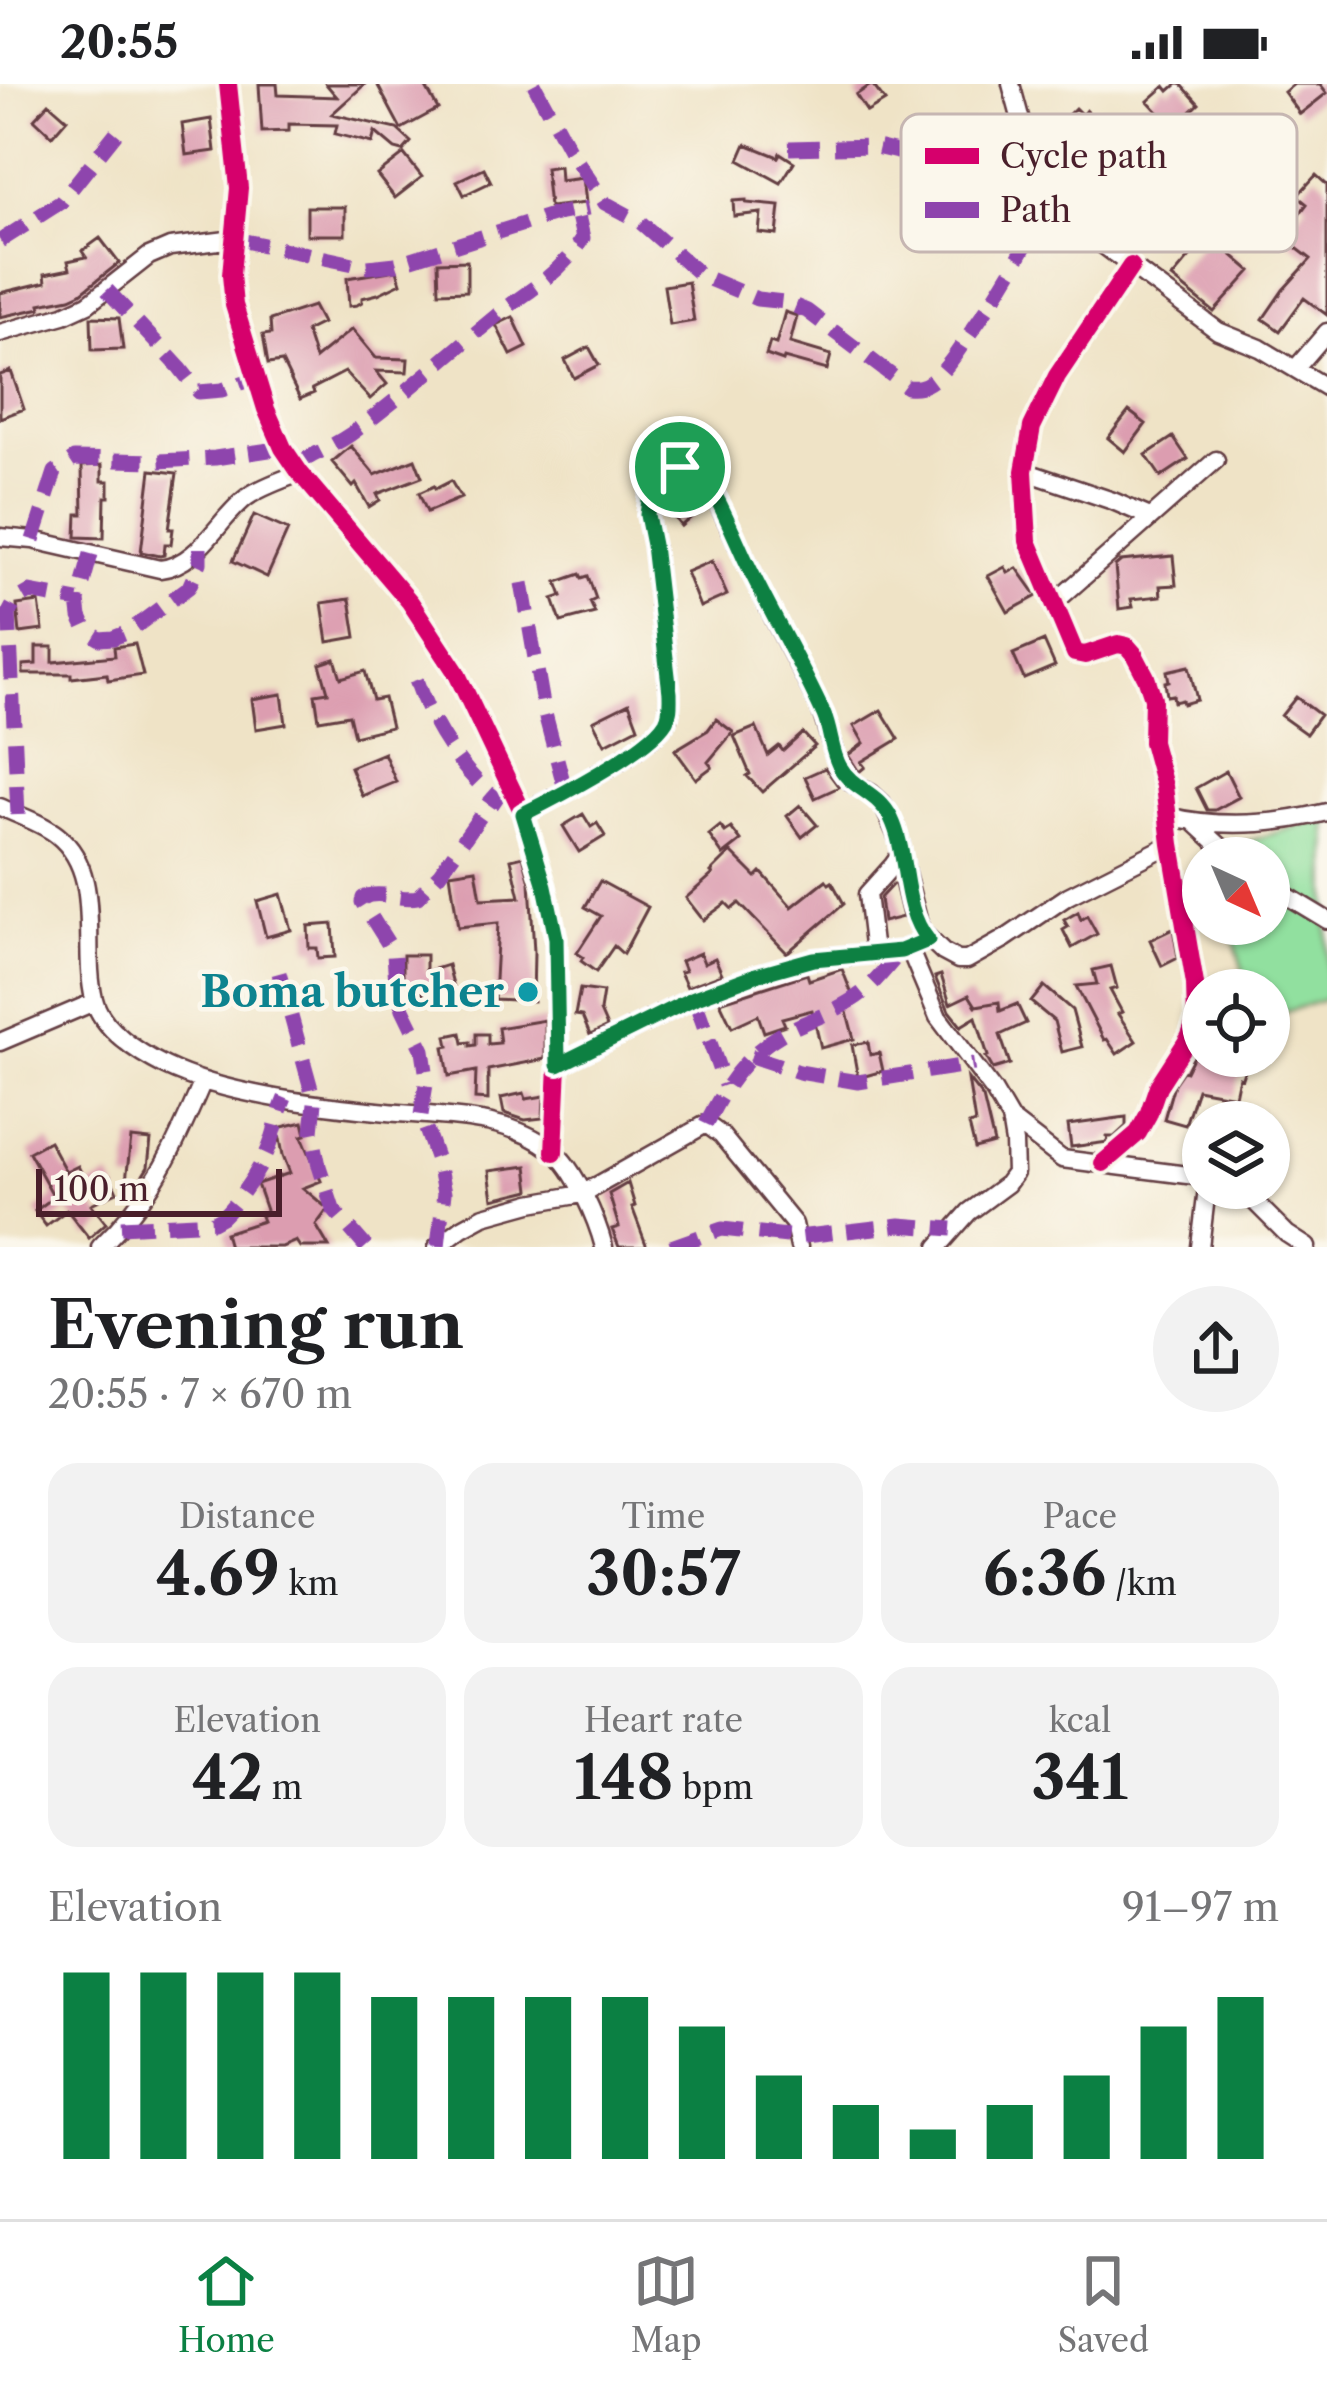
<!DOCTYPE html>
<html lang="en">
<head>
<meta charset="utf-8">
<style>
	body { margin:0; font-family:"Libre Caslon Text",serif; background:#f2f2f2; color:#202124; height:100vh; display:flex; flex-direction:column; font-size:45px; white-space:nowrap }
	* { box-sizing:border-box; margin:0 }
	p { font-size:39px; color:#757577 }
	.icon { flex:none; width:66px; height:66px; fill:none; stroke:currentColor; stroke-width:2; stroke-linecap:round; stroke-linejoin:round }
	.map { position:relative; height:1163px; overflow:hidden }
	.panel { display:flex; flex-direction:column; background:#fff; flex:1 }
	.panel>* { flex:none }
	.needle { width:78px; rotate:136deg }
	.buttons { position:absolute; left:1182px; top:753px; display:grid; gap:24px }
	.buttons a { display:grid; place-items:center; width:108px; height:108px; border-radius:50%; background:#fff; box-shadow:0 3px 9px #0004; font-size:60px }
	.scale { position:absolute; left:36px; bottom:30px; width:246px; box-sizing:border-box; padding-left:12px; border:6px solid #4a1f2b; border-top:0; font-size:33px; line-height:42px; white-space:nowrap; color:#4a1f2b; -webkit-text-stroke:9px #fbf7ec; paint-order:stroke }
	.pin { position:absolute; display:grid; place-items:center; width:102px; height:102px; color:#fff; margin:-51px; border:6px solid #fff; border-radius:50%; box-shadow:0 3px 12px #0007 }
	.round { display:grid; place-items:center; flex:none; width:126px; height:126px; border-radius:63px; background:#f2f2f2 }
	.headline { display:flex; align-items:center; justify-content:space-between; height:204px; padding:0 48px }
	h1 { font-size:66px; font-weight:700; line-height:90px }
	.figures { display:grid; grid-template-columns:repeat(3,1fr); gap:18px; height:204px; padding:12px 48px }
	.figures div { display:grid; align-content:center; border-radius:30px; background:#f2f2f2; text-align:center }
	.figures b { font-size:60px; font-weight:700 }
	.figures small { font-size:33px; font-weight:400 }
	.figures p { font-size:33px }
	.chart { height:336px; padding:24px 48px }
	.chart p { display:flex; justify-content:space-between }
	.chart svg { width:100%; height:216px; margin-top:12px; stroke:#0b8043; stroke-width:6 }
	.status { display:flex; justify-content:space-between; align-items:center; height:84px; padding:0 60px; background:#fff; direction:ltr }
	.status svg { height:33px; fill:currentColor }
	.tab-bar { display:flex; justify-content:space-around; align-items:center; height:168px; border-top:3px solid #e0e0e0; background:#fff; font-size:33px; color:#757577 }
	.tab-bar a { display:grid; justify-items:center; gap:6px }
	.tab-bar .on { color:#0b8043 }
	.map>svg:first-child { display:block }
</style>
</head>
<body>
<div class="status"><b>20:55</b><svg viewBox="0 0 49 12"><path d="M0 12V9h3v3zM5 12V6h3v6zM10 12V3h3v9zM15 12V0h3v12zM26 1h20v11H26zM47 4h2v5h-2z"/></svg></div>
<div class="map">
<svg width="1327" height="1163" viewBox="0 0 1327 1163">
	<rect width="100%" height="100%" fill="#fbf7ec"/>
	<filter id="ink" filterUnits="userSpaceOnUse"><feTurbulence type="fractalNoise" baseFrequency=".00833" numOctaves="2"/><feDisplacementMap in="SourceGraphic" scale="24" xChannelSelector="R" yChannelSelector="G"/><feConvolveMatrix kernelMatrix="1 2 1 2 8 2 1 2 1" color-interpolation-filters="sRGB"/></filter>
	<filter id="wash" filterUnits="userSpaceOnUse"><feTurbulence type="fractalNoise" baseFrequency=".004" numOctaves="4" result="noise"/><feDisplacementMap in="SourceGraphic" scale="48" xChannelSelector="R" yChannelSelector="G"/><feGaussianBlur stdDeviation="2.7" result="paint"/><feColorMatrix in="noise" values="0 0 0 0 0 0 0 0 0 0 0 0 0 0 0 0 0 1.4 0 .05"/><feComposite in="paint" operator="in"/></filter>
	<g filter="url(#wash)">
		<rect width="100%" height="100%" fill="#efe3c6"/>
		<!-- green -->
		<path fill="#91e09f" stroke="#6e8065" stroke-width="3" d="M1327,733V915L1269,933V906H1249L1229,840H1269V774H1209L1207,770Z"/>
		<g id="blocks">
			<!-- building -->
			<path fill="#dc9db0" d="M259,0H277L278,11L337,13L326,0H365L332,30L397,45L411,58L403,67L395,65L375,48L372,59L335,50L337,41L289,40V47L262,48Z
				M377,0H424L438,25L401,45Z
				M872,0L885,17L867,28L856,11Z
				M1177,0H1181L1199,20L1168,49L1154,33L1159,29L1148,17L1165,2L1169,7Z
				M1294,0H1320L1327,9L1300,30L1284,8Z
				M49,19L67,35L52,52L34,35Z
				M1075,24L1082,31L1086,26L1098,38L1092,44L1121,73L1104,85L1059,40Z
				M211,35L215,67L186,71L182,40Z
				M746,60L778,73L780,69L794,78L781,99L739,76Z
				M404,70L422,93L395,114L377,91Z
				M559,82L560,97L583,94L586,119L549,123L545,84Z
				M484,84L491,98L464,111L457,97Z
				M1316,91L1327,101V231L1304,214L1280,247L1263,235L1283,206L1311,175L1282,153L1307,120L1297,112Z
				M746,116V119L780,122L777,151L759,149L761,129L734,132L733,117Z
				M307,123H345V151H307Z
				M1209,151L1251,187L1214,228L1172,194Z
				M100,154L119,179L81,209L70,214L40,220L41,224L0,233V209L46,198L45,190L70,185L68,177L86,173L82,167Z
				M467,177V207L439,208L438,178Z
				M397,186L401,199L378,210L362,214V218L357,221L349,222L347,194Z
				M688,198L694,237L670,241L664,202Z
				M313,222L322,239L306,247L315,275L352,245L376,274L408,275L407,288L376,287L387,300L370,315L345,288L312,305L314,309L300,315L282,278L268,280L263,251L271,250L270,236Z
				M785,228L797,232L790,259L831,271L827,286L784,274L783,277L766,271L770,258L776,260Z
				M91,233L119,234L123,265L92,266Z
				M513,233L527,263L511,271L496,241Z
				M589,263L599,281L574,294L565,276Z
				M11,287L24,325L0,334V291Z
				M1129,327L1146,340L1125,368L1108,354Z
				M1173,353L1188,375L1161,393L1146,371Z
				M351,362L375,391L415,375L422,393L377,410L380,416L369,423L356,400L353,403L332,378Z
				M102,381V397H109V413H105L104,454L76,453L77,430H83L82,382Z
				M151,386L177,389L169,445H173L171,460H165L164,471L160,472L141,468Z
				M451,397L461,414L427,428L419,409L434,402L435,405Z
				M674,403L696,429L681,442L662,419L667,409Z
				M254,431L288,446L267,493L233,477Z
				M1173,472L1176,501L1160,502L1161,512L1131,515L1133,523L1119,525L1115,482L1121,477Z
				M712,477L727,511L700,523L686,488Z
				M1005,483L1008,489L1017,484L1037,512L1008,528L988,492Z
				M580,490L582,494L588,492L596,515L590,518L595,529L561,538L553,515L562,512L557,498Z
				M350,515L356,553L328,558L322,519Z
				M39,518L43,546L20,549L17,521Z
				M1044,557L1055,582L1024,595L1013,570Z
				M135,560L143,591L108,596L107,590L71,594V590H23V581L36,580V563H53V578L115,572L114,563Z
				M335,575L341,594L365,587L373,616L384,614L391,643L354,652L349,631L319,636L315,610L328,608L320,580Z
				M1189,582L1197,616L1183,620L1182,616L1174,618L1173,611L1167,612L1165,598L1169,597L1167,587Z
				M282,610L286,640L256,645L252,615Z
				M1296,613L1320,631L1306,650L1281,632Z
				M629,619L638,643L605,660L593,637Z
				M881,626L899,655L861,678L865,683L859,688L848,671L864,659L854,642Z
				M716,635L733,648L708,678L712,683L696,695L675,666L708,646Z
				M756,643L768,671L779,662L783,667L803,649L815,662L762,708L747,692L750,690L734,652Z
				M384,669L396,698L362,712L350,683Z
				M825,684L839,703L815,714L805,693Z
				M1226,687L1239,713L1215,726H1207L1196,704Z
				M800,721L817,741L802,753L787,732Z
				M583,730L591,743L597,739L605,752L579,768L563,742Z
				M720,742L725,748L731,744L741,757L723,771L709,751Z
				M731,768L756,793L761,788L792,823L826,796L829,800L832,798L844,820L787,869L739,819L732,825L726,819L703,836L686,814L713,790L711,788Z
				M523,772L530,798L534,868L533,917L494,915L498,839L458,843L450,789L476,785L481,815L520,813L511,775Z
				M600,797L648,823L623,870L614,862L596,888L581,877L583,873L577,869L601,832L585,823Z
				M893,800H895L903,833L883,838L880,814Z
				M281,810L291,846L266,853L257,817Z
				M1078,828L1081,836L1087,832L1097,850L1072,864L1063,846L1068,843L1064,836Z
				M333,840L335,873L318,874L317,864H309L308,842Z
				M1173,845L1178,874L1162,882L1150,856Z
				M700,869L704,879L715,874L722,890L687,903L680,888L685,887L681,877Z
				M403,871H426V888L448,881L454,904L439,908L403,909Z
				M1111,882L1117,904L1110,906L1122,928L1118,930L1136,957L1117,970L1107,955L1104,956L1076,902L1097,900L1093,886Z
				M842,885L853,913L844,917L854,955L821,964L812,926L782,934L785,941L764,948L758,931L732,943L720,918L807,890L809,896Z
				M941,891L950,920L969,911L976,922L999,918L1000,927L1017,920L1026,939L1000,951L1010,980L993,985L986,973L988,972L976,933L961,942L949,927L935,893Z
				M1044,902L1072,926L1082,963L1062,968L1054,937L1031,918Z
				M580,905L603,908L600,927L607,943L590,951L582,932L575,931Z
				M545,936V975L488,986V1016L475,1015L476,987L449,992L444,963L449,962L447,952L461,949L463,959L470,958V962L476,961V950H488V960L500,959L498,944Z
				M1203,953V972H1229L1247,978L1242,994L1239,993L1235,1012L1197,1005L1185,1041L1164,1035L1174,1000L1183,987L1186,988Z
				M868,958L870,971L879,969L883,987L858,994L852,961Z
				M968,995L983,1014L994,1060L975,1065L969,1041L975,1039Z
				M524,1009L526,1015L544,1012L543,1034L525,1036L504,1029L501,1014Z
				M1126,1033V1042L1114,1053H1107L1108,1058L1071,1063L1068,1041Z
				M303,1038L306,1051L302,1052L321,1097L303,1104L328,1125L316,1141L329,1163H300L296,1157L282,1163H229L225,1149L263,1137L261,1132L267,1129L257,1100L290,1089L283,1071L278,1044Z
				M131,1054L151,1056L148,1083L138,1099L126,1097Z
				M49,1057L66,1088L78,1082L88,1103L110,1092L117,1108L91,1120L106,1139L89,1154L67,1126L46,1142L35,1127L54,1113L29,1068Z
				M527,1082L530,1106L493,1115L489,1087Z
				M628,1099L635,1122L632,1123L647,1163H619L612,1145L619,1143L609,1110Z"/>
		</g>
	</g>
	<g filter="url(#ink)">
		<use href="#blocks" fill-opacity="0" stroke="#633c42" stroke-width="3"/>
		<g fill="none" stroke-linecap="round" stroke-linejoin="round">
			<defs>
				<path id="minor" d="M228,0L239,104L231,191L234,221L266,325L283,364L300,389L410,518L456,588L523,729L545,802L556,854L558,981L554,1068
					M1011,0L1029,66L1052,100L1050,114L1075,140L1218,247L1260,264L1327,304
					M0,249L64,231L88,220L149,172L170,163L235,155
					M1296,284L1327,248
					M1024,387L1113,417L1150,433
					M0,453L33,456L160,485C199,481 218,435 247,413C263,402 282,396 300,389
					M1053,520L1216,376
					M0,723C18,731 42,739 57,751C105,789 81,862 94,915C101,945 139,969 165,982C225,1011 312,1020 378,1027C437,1034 504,1028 553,1067C575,1084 597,1136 604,1163
					M523,729C555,714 650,666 666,637C671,629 670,619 670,609L653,461L647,431L651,409L664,391L680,383H692L700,388L715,413L774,535L820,623L838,681L852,699L871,709L882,719L900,759L901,770L893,781L867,810L874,869
					M1167,732C1221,745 1274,741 1327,728
					M1195,739L1233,774
					M901,770L921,847L943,868L958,876H967L1006,854L1068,812L1171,760
					M1269,801L1327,836
					M909,864L938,933L993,1006L1010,1035L1014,1059L1015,1089L1007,1100L969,1128L938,1163
					M0,958L94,918
					M558,981L694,914L756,891L813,875L901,867L928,855
					M1010,1035L1062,1075L1203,1093
					M1103,1079L1138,1049L1148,1031L1158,1002L1189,954L1196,936L1195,900L1171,760L1164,702L1152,658L1153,614L1146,593L1134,570L1127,562L1118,560L1085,571L1075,569L1028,457L1024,387L1032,343L1057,292L1131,182
					M1241,1104L1287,1150L1307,1163
					M100,1163C154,1111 174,1065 203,997
					M437,1163L462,1144L484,1132L531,1119L582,1110L706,1040L721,1051L785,1129L794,1140L799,1163
					M1200,1163L1207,1104"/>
			</defs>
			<!-- minor casing -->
			<use href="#minor" stroke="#633c42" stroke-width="21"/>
			<!-- minor -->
			<use href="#minor" stroke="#fff" stroke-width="16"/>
			<!-- quiet -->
			<path stroke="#8e44ad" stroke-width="15" stroke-dasharray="30 15" stroke-linecap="butt" d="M534,0L569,65L605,119L639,137L702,192L757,215L785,218L807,227L907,303C917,304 924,303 933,296C947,285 958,267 968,252C1000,208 1026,163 1050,114
				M789,64L872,62L973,86L1052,100
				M235,155L368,183L396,180L552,131L588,124
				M0,157L61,118L116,49
				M107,206L180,284L199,308L222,306L256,294
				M294,381C313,371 333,362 351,350C401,314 447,272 495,233C529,205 558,193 583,154L577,127
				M33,456L55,388L74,375L159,377L215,374L283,364
				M91,470L78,517L80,533L86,546L100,555L113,554L128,548L189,503L200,479V464
				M522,499L544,626L566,709
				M416,596C431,640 463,692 502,719
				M18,731L9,529L16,516L30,508L78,517
				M279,889L315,1019L312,1047L319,1082L333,1125L366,1163
				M694,914L725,1001
				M751,972L799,988L858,998L974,980
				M706,1040C725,1002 746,969 785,948C811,935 839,927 862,909C877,897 889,881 901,867
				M121,1143L213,1138L222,1133C239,1117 262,1083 270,1061C276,1045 278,1030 285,1014
				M438,1162L444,1109L438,1079L421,1031L427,994L423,966L403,925L396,900L394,869L362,818L363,814C378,805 399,817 418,813L440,789L494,713
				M671,1163L722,1145L797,1153L900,1141L952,1145"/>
			<defs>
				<path id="cycleway" d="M228,0L239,104L231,191L234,221L266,325L283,364L300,389L410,518L456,588L523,729L545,802L556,854L558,981L554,1068
					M1103,1079L1138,1049L1148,1031L1158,1002L1189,954L1196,936L1195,900L1171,760L1164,702L1152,658L1153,614L1146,593L1134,570L1127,562L1118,560L1085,571L1075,569L1028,457L1024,387L1032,343L1057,292L1131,182"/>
			</defs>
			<!-- cycleway casing -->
			<use href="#cycleway" stroke="#fbf7ec" stroke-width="26"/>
			<!-- cycleway -->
			<use href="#cycleway" stroke="#d6006c" stroke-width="18"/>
		</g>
	</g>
	<g fill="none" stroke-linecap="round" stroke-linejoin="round" filter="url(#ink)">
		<defs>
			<path id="route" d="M680,383C688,383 691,382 697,387C714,400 735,454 745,475C770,528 800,578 824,631C831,647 831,668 840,683C853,706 878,708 891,734C909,771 901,823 928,856L901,867L813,875L756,891L694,914L558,981L556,854L545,802L523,730C555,714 649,666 666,637C671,628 670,619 670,609L653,461L647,431L650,409L664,391Z"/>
		</defs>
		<!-- route casing -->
		<use href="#route" stroke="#fff" stroke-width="24"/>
		<!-- route -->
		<use href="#route" stroke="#0b8043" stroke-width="15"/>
	</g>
	<!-- markers -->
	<circle fill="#0f9aa8" stroke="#fbf7ec" stroke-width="4.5" cx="528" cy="908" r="12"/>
	<g text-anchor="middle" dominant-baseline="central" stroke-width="9" stroke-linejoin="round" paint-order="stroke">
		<!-- culture labels -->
		<g font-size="42" font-weight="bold" fill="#0d838f" stroke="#fbf7ec" text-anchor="end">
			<text x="504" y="908">Boma butcher</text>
		</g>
	</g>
	<!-- legend -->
	<rect x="901" y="30" width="396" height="138" rx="18" fill="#fbf7ec" stroke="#c6b6b2" stroke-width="3"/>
	<rect x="925" y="64" width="54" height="16" fill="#d6006c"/>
	<rect x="925" y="118" width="54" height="16" fill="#8e44ad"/>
	<g font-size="33" fill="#4a1f2b">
		<text x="1000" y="84">Cycle path</text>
		<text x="1000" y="138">Path</text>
	</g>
</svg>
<div class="buttons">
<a><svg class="needle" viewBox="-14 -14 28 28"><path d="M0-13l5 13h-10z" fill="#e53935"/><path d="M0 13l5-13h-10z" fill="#757577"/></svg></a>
<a><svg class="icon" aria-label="locate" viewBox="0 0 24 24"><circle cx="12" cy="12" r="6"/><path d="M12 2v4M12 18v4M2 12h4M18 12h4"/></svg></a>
<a><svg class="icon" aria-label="layers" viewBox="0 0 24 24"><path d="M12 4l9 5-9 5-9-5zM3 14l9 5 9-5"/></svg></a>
</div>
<div class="scale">100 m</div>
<div class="pin" style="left:680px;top:383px;background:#1e9e55"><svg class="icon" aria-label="arrive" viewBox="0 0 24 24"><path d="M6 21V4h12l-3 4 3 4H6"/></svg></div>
</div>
<section class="panel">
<div class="headline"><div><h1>Evening run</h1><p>20:55 · 7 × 670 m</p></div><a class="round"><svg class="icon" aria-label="share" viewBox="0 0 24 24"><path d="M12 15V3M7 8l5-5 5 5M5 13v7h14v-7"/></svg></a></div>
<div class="figures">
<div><p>Distance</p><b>4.69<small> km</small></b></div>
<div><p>Time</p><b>30:57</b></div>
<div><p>Pace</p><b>6:36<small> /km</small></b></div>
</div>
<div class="figures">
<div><p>Elevation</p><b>42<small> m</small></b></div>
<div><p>Heart rate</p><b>148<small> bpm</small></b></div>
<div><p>kcal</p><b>341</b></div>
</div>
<div class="chart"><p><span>Elevation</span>91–97 m</p>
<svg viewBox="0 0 160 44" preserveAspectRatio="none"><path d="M5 44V6M15 44V6M25 44V6M35 44V6M45 44V11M55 44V11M65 44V11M75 44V11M85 44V17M95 44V27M105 44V33M115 44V38M125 44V33M135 44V27M145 44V17M155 44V11"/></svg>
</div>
</section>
<nav class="tab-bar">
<a class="on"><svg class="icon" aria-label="home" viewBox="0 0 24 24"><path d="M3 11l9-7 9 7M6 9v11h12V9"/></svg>Home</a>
<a><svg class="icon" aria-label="map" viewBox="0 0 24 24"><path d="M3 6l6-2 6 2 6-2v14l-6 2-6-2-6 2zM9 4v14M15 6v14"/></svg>Map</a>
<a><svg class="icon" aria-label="saved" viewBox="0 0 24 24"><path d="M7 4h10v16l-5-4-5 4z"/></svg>Saved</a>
</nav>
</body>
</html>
